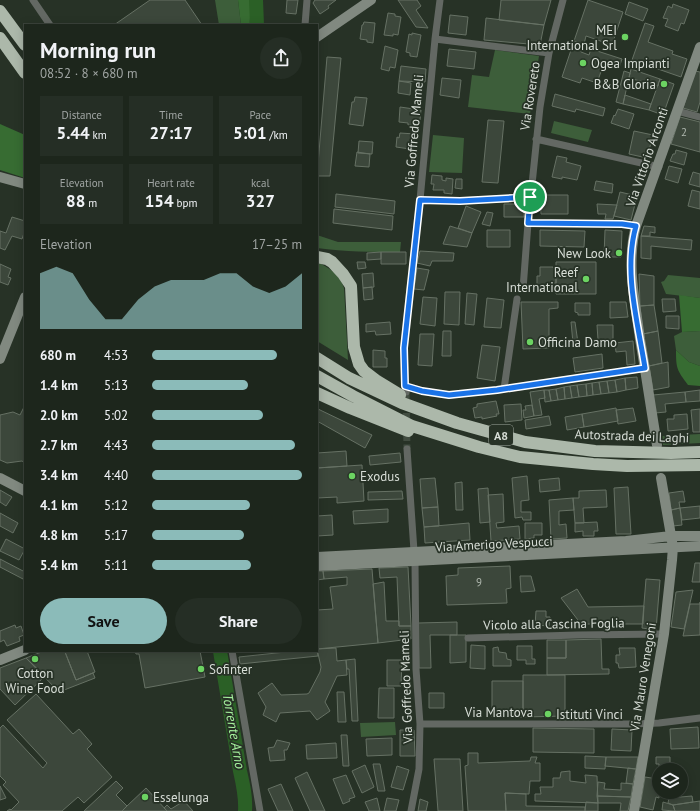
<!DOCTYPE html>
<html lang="en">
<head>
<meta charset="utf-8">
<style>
	body { margin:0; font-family:"PT Sans",sans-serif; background:#252e25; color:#f1f3f6; height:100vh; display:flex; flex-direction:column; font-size:15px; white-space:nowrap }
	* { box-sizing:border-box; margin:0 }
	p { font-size:13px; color:#a0a5a3 }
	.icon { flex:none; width:22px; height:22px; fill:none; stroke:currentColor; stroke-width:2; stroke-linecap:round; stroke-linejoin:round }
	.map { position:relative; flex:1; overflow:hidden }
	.side { position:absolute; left:24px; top:24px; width:294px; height:628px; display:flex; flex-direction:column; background:#1d261c; border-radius:0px; box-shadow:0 2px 10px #0003,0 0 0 1px #3b433b }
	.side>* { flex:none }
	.buttons { position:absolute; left:652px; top:763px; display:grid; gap:8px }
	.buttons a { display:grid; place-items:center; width:36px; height:36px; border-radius:50%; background:#1d261c; box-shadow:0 2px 10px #0003,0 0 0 1px #3b433b; font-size:20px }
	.pin { position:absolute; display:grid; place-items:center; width:34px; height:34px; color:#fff; margin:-17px; border:2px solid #fff; border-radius:50%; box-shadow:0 1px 4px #0007 }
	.round { display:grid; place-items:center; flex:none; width:42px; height:42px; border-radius:21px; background:#252e25 }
	.overview { display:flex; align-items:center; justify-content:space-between; height:68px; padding:0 16px }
	h1 { font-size:22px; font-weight:700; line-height:30px }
	.stats { display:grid; grid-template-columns:repeat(3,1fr); gap:6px; height:68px; padding:4px 16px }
	.stats div { display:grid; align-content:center; border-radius:0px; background:#252e25; text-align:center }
	.stats b { font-size:17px; font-weight:700 }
	.stats small { font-size:11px; font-weight:400 }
	.stats p { font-size:11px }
	.chart { height:112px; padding:8px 16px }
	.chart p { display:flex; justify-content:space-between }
	.chart svg { width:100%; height:72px; margin-top:4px; fill:#8bbbb9; opacity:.7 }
	.action { display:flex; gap:8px; margin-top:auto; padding:8px 16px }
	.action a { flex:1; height:46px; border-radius:24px; background:#8bbbb9; color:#111; font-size:16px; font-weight:700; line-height:46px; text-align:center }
	.action a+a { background:#252e25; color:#f1f3f6 }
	ul { padding:0 16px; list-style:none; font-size:13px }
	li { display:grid; grid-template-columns:64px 48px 1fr; align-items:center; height:30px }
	li i { height:10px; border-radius:5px; background:#8bbbb9 }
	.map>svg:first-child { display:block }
</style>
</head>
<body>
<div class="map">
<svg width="700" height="811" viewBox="0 0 700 811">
	<rect width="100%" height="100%" fill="#273226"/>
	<!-- green -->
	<path fill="#3d5e3a" d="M215,0H238L241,25H219Z
		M495,50L539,56L530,114L468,107L472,75L489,77Z
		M554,121L592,130L588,142L551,133Z
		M433,135L464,138L462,173L429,172Z
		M317,235L338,242H401L400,252C372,252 345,252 317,248Z
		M317,262C330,268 339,274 344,288L348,360L317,341Z
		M668,275L700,278V298L666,294L661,282L664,281Z
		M700,331V366L689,362L676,350L674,336L682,332Z
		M700,434V443L663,445L662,436Z
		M395,722L396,735L361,737L360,723Z"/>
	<!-- forest -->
	<path fill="#376c32" d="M238,0H252C252,9 249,17 250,25H241Z
		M0,124L25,135V178L0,170Z
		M679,295L700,298V331L682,332Z
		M676,350L689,362L700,366V386L688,385C677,370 676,369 676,350Z"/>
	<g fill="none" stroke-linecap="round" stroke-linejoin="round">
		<!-- river -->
		<path stroke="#2b6026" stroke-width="14" d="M256,0L257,25
			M220,651L240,771C243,784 246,797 245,811"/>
	</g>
	<!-- building -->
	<path fill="#3c473b" stroke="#667164" d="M150,0H185L202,25H114Z
		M287,0H298L296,14L286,13Z
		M315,0H336L328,6L329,8L320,14L313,3Z
		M398,0H417L421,6L416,10L428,28L416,27Z
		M501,0H551L544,25L499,20Z
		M588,0L623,12L612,45L586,36L584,44L574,41Z
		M629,2L648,9L643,21L625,14Z
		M673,4L689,10L684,24L681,23L678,31L665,26L668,19L663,18L668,6L672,8Z
		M388,13L395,14V16L401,17L398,35L393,34V36L384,35Z
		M450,15L468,17L466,35L448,33Z
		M486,18L544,25L540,45L484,40Z
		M364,22L375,23L373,43L367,42V40L360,39L362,25H363Z
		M645,23L654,26L648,42L673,51L672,54L687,59L681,77L632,60Z
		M412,33L421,35L417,57L410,56V53L406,52L409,34L412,35Z
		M574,41L584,44L581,52L589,55L591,49L622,59L619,68L604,63L597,83L582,78L580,83L562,77Z
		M385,46L398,50L395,68L390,67L389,71L381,69Z
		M449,49L476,52L474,69L447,66Z
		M327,57L341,58L330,176H317Z
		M401,66L426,69L425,82L399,81Z
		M631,69L660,79L658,86L629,78Z
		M624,71L630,73L623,104L616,102Z
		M695,71L700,72V102L697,112L683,108Z
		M442,78L461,80L459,98L440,95Z
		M660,79L674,84L663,115L649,110Z
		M399,81L411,83L410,95L398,93Z
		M555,94L605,108L603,116L576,109L575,112L552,106Z
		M625,95L651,104L649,110L623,104Z
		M355,97L367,98L363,126L349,124L352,102H354Z
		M400,107L421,110L420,120H418L417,126L408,125V123L399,122Z
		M618,109L634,114L629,129L611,123L614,115L615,116Z
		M680,117L700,122V152L671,144Z
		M488,120L504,121L498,183L482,182Z
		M634,131L653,135L647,158L629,154Z
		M400,133L415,134L414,141H411L410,149L396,147L397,137L399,138Z
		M359,141L373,142L372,154L358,153Z
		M676,150L687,153L684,165L670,161L673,154H675Z
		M357,152L370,154L369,167L355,166Z
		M557,156L567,158L566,162L581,166L577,180L562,177V179L552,177Z
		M669,166L682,169L678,183L665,179Z
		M693,172L700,174V187L689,184Z
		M432,175L442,176V180L446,181V178L453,179L452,194L444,193V190H433L434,184H431Z
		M456,179H462V189L455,188Z
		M596,181L613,184L612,193L594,190Z
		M692,190L700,192V209L688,206Z
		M620,192L637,196L631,220L614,216Z
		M336,194L395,201L394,214L335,207Z
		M540,195H568V214H541Z
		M504,204H524V217H504Z
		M597,204L617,205L613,219H605L606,214H598Z
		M466,206L481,212L472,233L458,228Z
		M334,209L393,216L392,230L333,223Z
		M487,212L493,213L490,226L482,224Z
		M12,217L25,221V230L22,239L12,236L5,250L0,248V231L6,233Z
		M450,226L472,233L467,247L443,244Z
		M644,226L655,227V233L650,232V236H641Z
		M487,230H510V247H487Z
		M540,230L585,231L584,247L540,246Z
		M605,230L622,231L621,257H604Z
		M641,236L692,240L691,250L651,246V259L641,258Z
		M420,251L454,253L453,261H432L430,266L417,263Z
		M381,252V259L367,260V253Z
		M381,252H406V264H381Z
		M357,262H365L366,268L358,269Z
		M556,262H596V294H556Z
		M0,264L11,269L8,277L11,278L8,285L0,282Z
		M540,267H553V268H556V283H553V286H549V288H537V276H540Z
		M417,268L429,270L424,290L414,289Z
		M373,273L374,287L363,288L362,274Z
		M639,274L654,276V305L640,306Z
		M372,287L373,299L364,300L363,288Z
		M445,292H460L459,325L444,324Z
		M467,293L477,294L474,325L465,324Z
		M423,297L437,298L435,326L420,324Z
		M487,298L504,300L501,328L484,327Z
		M662,299H675L676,311L663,312Z
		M521,302H558V308L549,309V348L523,349Z
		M610,302H626L628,317L610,318Z
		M575,303H590V315H578V313L575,312Z
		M654,305L658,331L643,334L640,306Z
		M666,316H679V329L666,328Z
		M390,322L391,334L376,335L375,331L366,332V324Z
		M571,322H575L578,343H573Z
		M597,325H613V340H598Z
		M443,331H451V356H442Z
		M658,331L662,363L649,366L643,334Z
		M420,334H434L432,366L418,365Z
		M633,341L635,364L627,365L626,351L616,352L615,343Z
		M482,345L500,347L495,381L477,378Z
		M373,350L385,351V358H387V367H373Z
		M602,354L603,368L575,372L573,358Z
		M668,362L669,387L653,390L649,366Z
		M637,377L638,388L626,390L625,378Z
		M625,378L626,390L617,392L615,380Z
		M615,380L617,392L609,393L607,381Z
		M607,381L609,393L601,394L599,382Z
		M599,382L601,394L593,395L592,383Z
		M592,383L593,395L587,396L586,384Z
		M586,384L587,396L579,397L577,385Z
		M577,385L579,397L572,398L570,386Z
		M570,386L572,398L565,399L564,387Z
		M564,387L565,399L558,400L556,389Z
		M556,389L558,400L551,401L549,390Z
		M544,390L545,398L539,399L542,415L534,416L530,392Z
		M544,390H549L551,401L545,402Z
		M700,390V401L686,402L685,392Z
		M685,392L686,402L665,404L666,412L655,413L653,395Z
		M496,401L499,414H496L497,416L482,419V417L475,418L473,408L477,407V404Z
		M521,404L522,420L505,422L504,405Z
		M25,405V463L22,461L7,463L0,460V415L13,412L20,415Z
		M532,405L534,416L524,418L523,410H526L525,406Z
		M616,408L618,421L584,427L582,414Z
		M633,408L636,421L618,424L616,410Z
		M318,409L372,435L365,448L317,421V411Z
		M700,409V432H693L691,410Z
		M582,414L584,427L567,430L565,417Z
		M687,414L688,429L668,431L667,419H674V415Z
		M549,416L551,425L526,429L525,420Z
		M346,451L347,466L317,468V453Z
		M400,453L401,462L370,465L369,456Z
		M362,465L364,501L337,503V497L317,498V468Z
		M527,476L529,500L521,501V512H531V520H523L522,517L515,518L512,478Z
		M435,478L438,507L422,508L420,479Z
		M559,478L560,490L540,492L539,480Z
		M462,482L463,510H456L455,483Z
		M628,487L631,534H616L614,488Z
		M488,488L490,522L480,523L478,489Z
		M0,490L12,497L6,506L0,502Z
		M606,490L607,507L583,508L584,523H575L573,498H579V491Z
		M402,491L403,499L368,500V492Z
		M683,491L685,502H679L680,508L671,510L669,493Z
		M503,494L504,522L496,523L497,528L519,526L520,539L491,541L488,495Z
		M573,498L574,510L559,511V525L566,524L567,538L551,539L549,500Z
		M700,506V518L682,520L680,508Z
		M438,507L439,526L424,527L422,508Z
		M680,508L682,525L673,526L671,510Z
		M388,509V522L354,524L353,511Z
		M0,513L18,523L13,533L0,526Z
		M332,515L333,535L317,536V516Z
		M597,522L598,531H594V536H583V531L575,532V523Z
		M469,523L470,540L425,543L424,527Z
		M525,523H542V535H534V538L525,539Z
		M6,539L25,549L19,560L0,551Z
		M0,559L25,572L23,579L0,567Z
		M695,563H700V582H692Z
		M510,566L511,588L506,589L507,603L447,605L446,576L458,575V568Z
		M408,567L411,626H399L397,577L380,578L379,568Z
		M372,569L378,643L317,649V610L333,609L330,587L347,585V577L324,579L323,571Z
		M317,571H323L324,579L317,580Z
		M520,576H531L535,591L521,592Z
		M646,579L660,580L656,630L642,628Z
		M384,582L386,621H399V626H411V639L378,643L373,584Z
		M577,589L588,607L644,606L643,624H581L561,598Z
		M693,590L684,629L671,627L676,592Z
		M700,602V635L683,636L690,604H700Z
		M536,611H546V617H550L549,626L535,625Z
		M457,622V635H430L431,668H419L418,623Z
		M15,625L16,628L21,626L24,635L19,637L20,641L7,646L4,640L0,642V631Z
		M450,635H466V662L450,663Z
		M601,639L602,669H609V674L547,675V658H566V640Z
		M547,640H566V658H547Z
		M471,645L485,646V669L470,668Z
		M517,646H532V659H535V664H526V660H517Z
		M498,647L499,652L506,653L507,659L511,660V666H493V648Z
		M336,648L337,661L346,660L347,675L337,676L325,702L330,711L317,720L310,711L280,713L276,722L263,715L266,707L258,693L272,683L281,695L307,694L309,693L320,672L321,667L317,649Z
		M619,648H635L636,667L619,668L618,663H616V655H620Z
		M317,649L318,656L240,664L239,657L295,651H317Z
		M44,651H68L65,652L76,680L93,673L95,678L59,692L26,658Z
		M68,651H87L95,672L76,680L65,652Z
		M135,651H200L205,677L145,688L139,654H136Z
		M26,658L45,676L15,705L0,689V668Z
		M355,659L358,721H352L349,669H347L346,660Z
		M387,660H402L401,686H387Z
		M523,675H565V716L523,717Z
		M492,681H523V717H492Z
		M379,688H394V718H378Z
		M337,692H344L346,722H338Z
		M429,693H444V708H429Z
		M36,694L73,734L79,729L92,744L87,749L112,777L84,803L78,797L62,811H7L10,809L11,810L19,802L3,785L6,782L0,776V728L3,725L43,768L47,763L7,720Z
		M698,727L699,748L671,749L670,729Z
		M533,728L594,729V753L533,752Z
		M612,729L632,730L631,751L611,750Z
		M400,730H414L415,756H400Z
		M341,735H347L349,766H343Z
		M392,738V755L367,756L366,739Z
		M277,740L290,743L287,750H284L285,760L270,761L268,748L274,747Z
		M336,743L337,758L307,759L306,745Z
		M468,753H478V763L530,761L531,757H537L535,763H540V781H530L529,794L505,793L506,811H468L465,766L468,765Z
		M585,756L606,757L605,769L585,768Z
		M606,757H638L636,769L605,766Z
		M656,757H670V770H659V772V764H656Z
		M434,759H460L463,811H438Z
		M373,764H380L385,791H378Z
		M365,765L374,787L362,793L352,771Z
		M397,766L409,770L403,790L391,787Z
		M628,768L636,769L633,784L626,783Z
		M570,771V781L586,783L585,775L597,776L598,803L535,801V794H541L540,787H553V778H560L561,772Z
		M307,772L325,811H310L295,778Z
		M346,775L355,797L349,799L350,801L343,804L333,779Z
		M645,777L658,779L657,787L659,788V798L656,797L653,810L640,807Z
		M116,781L123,788L116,795L127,806L122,811H84Z
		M598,782L605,783L604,789L621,790V783L633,784L631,797L597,796Z
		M281,784L293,811H278L268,789Z
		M0,786L6,798L0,800Z
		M146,788L167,811H122L127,806Z
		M505,793L526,794V806L585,807V811H506Z
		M597,796L631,797L628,811H620L621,803H598Z
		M692,796L693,802L673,805L668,803L669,798Z
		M377,798L380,811H369L365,802Z
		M387,798L399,800L396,811H384Z
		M420,799L428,802L426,811H418Z
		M184,801L193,811H167L164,808L167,805L171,809Z
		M700,801V811H675L673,805Z
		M586,802L598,803V811H585Z
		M663,802L673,805L675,811L662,810Z"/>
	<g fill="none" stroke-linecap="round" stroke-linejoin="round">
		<!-- street-tunnel -->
		<path stroke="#414c40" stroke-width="7" stroke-dasharray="7 3.5" stroke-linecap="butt" d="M406,392L407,449"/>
		<!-- street -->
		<path stroke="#636863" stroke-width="7" d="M33,0L50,25
			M305,25L307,0
			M435,39L549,53
			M677,111L700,117
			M536,139L659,167
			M420,200L460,201L530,197
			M528,223L540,107L549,53L563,0
			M523,289L528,223L622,224L636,226
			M405,386L422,391L449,395L497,390L645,368
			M504,389L517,299
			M406,392L404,348L420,200L435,39L440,0
			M407,449L414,551
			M468,638L578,635L664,634
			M232,651L260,811
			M420,724H633L659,723L700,718
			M411,811L419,769L420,724L416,669L415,561"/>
		<!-- secondary -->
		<path stroke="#818980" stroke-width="10" d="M317,37L371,0
			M0,177L25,184
			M0,359L25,297
			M657,445C651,409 646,374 640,339C635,301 626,263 636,226L700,47
			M0,478L25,491
			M317,557L626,541L671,536H700
			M317,566L700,546
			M0,660L25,650
			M634,811L664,634L672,560L673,547L661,478"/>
		<!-- highway -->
		<path stroke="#acb8aa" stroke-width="12" d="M0,11L25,45
			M0,38L25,73
			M317,257L327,259L332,262L343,274L351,286L354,347L359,364L364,371L377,381L400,395
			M317,358L349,378L402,403L457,423L525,442L595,451L671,453L700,452
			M317,376L353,396L412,426L479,447L520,457L593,464L627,466L700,465
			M317,393L350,408L408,431"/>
	</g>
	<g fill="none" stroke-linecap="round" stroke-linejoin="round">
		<defs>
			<path id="route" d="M530,197L528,223L622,224L636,226C623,271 638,323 645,368L497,390L449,395L422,391L405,386L404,348L420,200L460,201Z"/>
		</defs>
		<!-- route casing -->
		<use href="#route" stroke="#fff" stroke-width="8"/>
		<!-- route -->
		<use href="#route" stroke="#1a73e8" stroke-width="5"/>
	</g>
	<!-- markers -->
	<g fill="#6cd362" stroke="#273226" stroke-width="1.5">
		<circle cx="625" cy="37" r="4"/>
		<circle cx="583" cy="63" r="4"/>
		<circle cx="664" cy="84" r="4"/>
		<circle cx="619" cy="253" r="4"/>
		<circle cx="586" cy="279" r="4"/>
		<circle cx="530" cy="342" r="4"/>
		<circle cx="352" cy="476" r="4"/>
		<circle cx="35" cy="659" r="4"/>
		<circle cx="201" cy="669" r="4"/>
		<circle cx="548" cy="714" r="4"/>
		<circle cx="145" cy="797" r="4"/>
	</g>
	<g text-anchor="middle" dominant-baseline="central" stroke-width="3.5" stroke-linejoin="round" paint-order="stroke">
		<!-- number labels -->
		<g font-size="11" fill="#b0b8af">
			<text x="684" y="132">2</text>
			<text x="479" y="582">9</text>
		</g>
		<!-- shield labels -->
		<rect fill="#273226" stroke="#a2aaa1" stroke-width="1" x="489" y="425" width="24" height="20" rx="3"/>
		<g font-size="12" font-weight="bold" fill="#d7ddd6">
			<text x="501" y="435">A8</text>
		</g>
		<!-- poi labels -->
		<g font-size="13" fill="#d7ddd6" stroke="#273226" text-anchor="start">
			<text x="617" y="30" text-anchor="end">MEI<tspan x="617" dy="15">International Srl</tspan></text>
			<text x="591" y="63">Ogea Impianti</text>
			<text x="656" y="84" text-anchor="end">B&amp;B Gloria</text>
			<text x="611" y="253" text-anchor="end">New Look</text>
			<text x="578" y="272" text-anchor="end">Reef<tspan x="578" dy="15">International</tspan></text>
			<text x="538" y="342">Officina Damo</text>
			<text x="360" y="476">Exodus</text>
			<text x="209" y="669">Sofinter</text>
			<text x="35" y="673" text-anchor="middle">Cotton<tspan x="35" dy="15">Wine Food</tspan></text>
			<text x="556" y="714">Istituti Vinci</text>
			<text x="153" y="797">Esselunga</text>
		</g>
		<!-- street labels -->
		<g font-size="13" fill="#d7ddd6" stroke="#273226">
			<text transform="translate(530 96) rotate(-81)">Via Rovereto</text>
			<text transform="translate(414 131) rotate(-85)">Via Goffredo Mameli</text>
			<text transform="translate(647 157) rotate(-71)">Via Vittorio Arconti</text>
			<text transform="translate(632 436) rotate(2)">Autostrada dei Laghi</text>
			<text transform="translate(494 544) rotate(-3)">Via Amerigo Vespucci</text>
			<text transform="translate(554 624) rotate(-1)">Vicolo alla Cascina Foglia</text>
			<text transform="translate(643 677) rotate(-81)">Via Mauro Venegoni</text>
			<text transform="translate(406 687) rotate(-92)">Via Goffredo Mameli</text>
			<text x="499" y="712">Via Mantova</text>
		</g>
		<!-- water labels -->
		<g font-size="14" font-style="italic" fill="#a4f09c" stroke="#273226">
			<text transform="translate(234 731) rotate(80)">Torrente Arno</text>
		</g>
	</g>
</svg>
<div class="buttons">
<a><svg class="icon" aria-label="layers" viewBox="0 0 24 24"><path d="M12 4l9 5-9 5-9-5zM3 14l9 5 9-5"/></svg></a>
</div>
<div class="pin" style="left:530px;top:197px;background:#1e9e55"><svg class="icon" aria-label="arrive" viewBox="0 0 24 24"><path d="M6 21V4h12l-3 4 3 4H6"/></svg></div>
<section class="side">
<div class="overview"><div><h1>Morning run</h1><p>08:52 · 8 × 680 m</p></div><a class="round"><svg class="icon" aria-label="share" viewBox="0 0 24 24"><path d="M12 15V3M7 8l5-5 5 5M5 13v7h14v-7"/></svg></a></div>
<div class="stats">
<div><p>Distance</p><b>5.44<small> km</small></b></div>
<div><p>Time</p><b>27:17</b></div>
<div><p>Pace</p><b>5:01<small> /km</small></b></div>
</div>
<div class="stats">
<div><p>Elevation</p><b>88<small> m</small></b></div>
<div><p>Heart rate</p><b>154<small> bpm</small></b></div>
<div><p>kcal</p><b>327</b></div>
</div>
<div class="chart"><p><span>Elevation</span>17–25 m</p>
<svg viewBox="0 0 160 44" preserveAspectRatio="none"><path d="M0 44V10L10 6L20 10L30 26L40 38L50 38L60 26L70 18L80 14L90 14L100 14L110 10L120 10L130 18L140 22L150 18L160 10V44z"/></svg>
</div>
<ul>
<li><b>680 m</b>4:53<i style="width:83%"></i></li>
<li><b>1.4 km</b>5:13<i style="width:64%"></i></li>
<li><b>2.0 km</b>5:02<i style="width:74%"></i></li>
<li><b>2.7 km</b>4:43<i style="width:95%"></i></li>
<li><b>3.4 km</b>4:40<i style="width:100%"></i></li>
<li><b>4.1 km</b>5:12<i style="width:65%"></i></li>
<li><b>4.8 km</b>5:17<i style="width:61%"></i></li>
<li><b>5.4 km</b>5:11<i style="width:66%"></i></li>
</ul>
<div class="action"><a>Save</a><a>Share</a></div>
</section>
</div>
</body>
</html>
